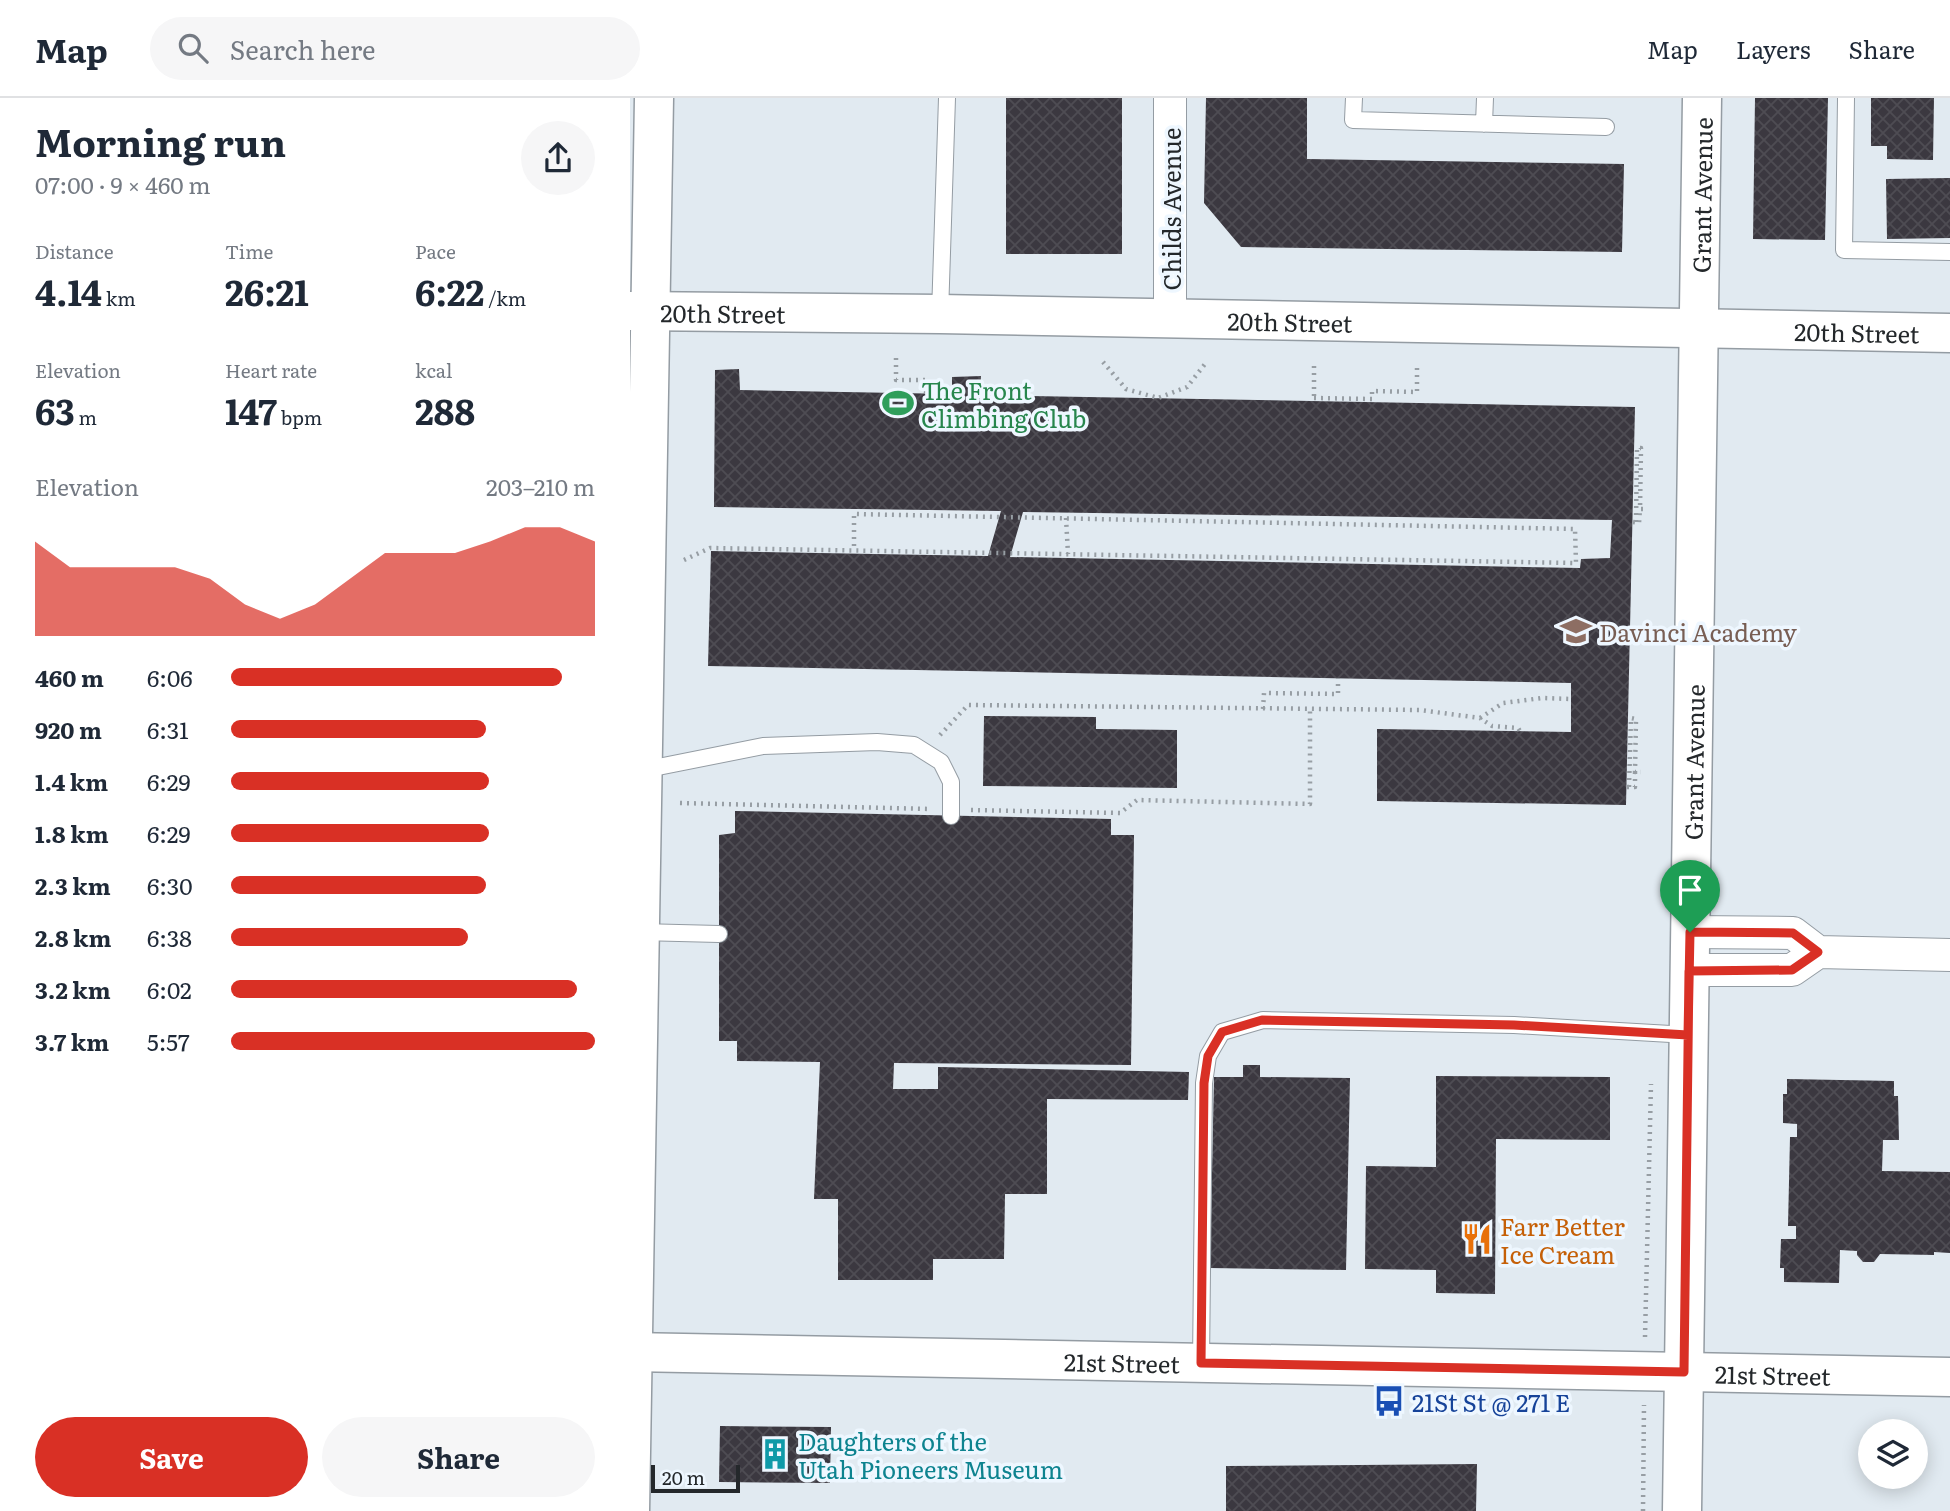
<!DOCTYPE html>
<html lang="en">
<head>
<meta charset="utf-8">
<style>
	body { margin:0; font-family:Literata,serif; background:#f6f6f7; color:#1f2937; height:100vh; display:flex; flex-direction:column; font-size:26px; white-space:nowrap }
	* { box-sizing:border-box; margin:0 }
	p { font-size:23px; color:#747a83 }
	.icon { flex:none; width:38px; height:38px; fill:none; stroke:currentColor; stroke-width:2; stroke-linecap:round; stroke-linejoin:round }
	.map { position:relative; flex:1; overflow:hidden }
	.sheet { display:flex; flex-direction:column; background:#fff; width:630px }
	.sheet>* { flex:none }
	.fabs { position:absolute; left:1228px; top:1321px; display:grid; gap:14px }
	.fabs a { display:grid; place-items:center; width:70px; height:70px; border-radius:50%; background:#fff; box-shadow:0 4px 18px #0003; font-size:35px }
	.scale { position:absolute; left:21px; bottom:18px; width:89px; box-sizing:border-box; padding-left:7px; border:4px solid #24282b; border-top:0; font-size:19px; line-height:24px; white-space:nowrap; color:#24282b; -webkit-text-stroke:5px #eef7ff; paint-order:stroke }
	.pin { position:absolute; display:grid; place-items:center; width:60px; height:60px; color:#fff; margin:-72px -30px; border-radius:50% 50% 50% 0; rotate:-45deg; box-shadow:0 0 7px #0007 }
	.pin .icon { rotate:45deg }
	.round { display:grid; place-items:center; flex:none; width:74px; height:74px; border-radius:37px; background:#f6f6f7 }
	.overview { display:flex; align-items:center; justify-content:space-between; height:119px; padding:0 35px }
	h1 { font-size:38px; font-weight:700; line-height:52px }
	.figures { display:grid; grid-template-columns:repeat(3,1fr); gap:10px; height:119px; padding:7px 35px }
	.figures div { display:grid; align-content:center }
	.figures b { font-size:35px; font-weight:700 }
	.figures small { font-size:19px; font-weight:400 }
	.figures p { font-size:19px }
	.chart { height:196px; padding:14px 35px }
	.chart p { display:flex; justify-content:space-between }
	.chart svg { width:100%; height:126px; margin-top:7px; fill:#d93025; opacity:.7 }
	.action { display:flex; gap:14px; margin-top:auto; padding:14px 35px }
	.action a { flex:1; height:80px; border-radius:42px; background:#d93025; color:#fff; font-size:28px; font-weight:700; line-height:80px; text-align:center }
	.action a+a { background:#f6f6f7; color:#1f2937 }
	ul { padding:0 35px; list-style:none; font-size:23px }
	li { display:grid; grid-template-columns:112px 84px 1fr; align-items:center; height:52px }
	li i { height:18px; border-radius:9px; background:#d93025 }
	header { display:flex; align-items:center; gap:42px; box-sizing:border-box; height:98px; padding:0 35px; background:#fff; border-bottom:2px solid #e0e1e3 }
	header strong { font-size:33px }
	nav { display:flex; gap:38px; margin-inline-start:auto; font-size:24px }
	.search { width:490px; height:63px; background:#f6f6f7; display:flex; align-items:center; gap:18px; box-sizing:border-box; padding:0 24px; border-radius:38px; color:#747a83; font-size:26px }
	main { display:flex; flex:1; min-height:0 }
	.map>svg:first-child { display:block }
</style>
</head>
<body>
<header>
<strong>Map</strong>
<div class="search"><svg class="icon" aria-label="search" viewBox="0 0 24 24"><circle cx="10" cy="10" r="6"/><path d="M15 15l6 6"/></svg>Search here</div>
<nav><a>Map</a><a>Layers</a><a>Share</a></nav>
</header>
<main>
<section class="sheet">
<div class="overview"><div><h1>Morning run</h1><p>07:00 · 9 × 460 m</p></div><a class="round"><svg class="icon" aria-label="share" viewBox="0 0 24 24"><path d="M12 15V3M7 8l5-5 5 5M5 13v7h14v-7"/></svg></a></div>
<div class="figures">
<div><p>Distance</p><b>4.14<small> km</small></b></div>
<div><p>Time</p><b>26:21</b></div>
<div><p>Pace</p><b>6:22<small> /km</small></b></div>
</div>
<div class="figures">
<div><p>Elevation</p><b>63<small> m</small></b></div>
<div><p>Heart rate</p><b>147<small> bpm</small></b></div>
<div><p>kcal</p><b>288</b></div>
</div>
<div class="chart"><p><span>Elevation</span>203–210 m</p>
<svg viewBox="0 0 160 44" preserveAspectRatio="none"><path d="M0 44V11L10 20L20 20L30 20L40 20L50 24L60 33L70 38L80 33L90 24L100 15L110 15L120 15L130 11L140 6L150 6L160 11V44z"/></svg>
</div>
<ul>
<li><b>460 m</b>6:06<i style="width:91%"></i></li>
<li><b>920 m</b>6:31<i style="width:70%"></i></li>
<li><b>1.4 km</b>6:29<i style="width:71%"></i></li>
<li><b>1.8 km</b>6:29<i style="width:71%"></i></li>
<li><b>2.3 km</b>6:30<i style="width:70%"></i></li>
<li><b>2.8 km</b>6:38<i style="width:65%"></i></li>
<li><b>3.2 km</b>6:02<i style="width:95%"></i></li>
<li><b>3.7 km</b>5:57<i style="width:100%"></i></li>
</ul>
<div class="action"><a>Save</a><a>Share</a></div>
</section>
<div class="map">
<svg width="1320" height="1413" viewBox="0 0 1320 1413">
	<defs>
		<pattern id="building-cross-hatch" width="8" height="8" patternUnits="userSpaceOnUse" patternTransform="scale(1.75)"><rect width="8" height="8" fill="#3b3840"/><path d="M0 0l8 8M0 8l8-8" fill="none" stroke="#4e4c53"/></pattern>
	</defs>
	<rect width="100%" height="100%" fill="#e1eaf1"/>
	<!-- building -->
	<path fill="url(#building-cross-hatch)" fill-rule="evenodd" d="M376,0H492V156H376Z
		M576,0H677V61L994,66L992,154L611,149L574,105Z
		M1125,0H1198L1195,142L1123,141Z
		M1241,0H1304L1303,62L1257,61V48H1241Z
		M1320,80V140L1257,141L1256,81Z
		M109,271L110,292L322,296V279L351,278L350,297L1005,309L996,707L747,703V631L941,634V585L78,568L81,453L358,458L371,413L84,409L85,272ZM393,414L982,422L980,460L951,461L950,470L380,459Z
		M354,618L466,619V631L547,632V690L353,688Z
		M105,713L481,721V737H504L501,967L264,965L263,991H308V969L559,974L558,1002L417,1001V1096H375L374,1161H303V1182H208V1101H184L190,964L107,963V943H89V737L105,735Z
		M613,967H630V979L720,980L716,1172L580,1170L584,979H613Z
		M806,978L980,979V1042L866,1041L865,1196L806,1195V1172L735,1171L736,1068L806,1069Z
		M1157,981L1264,983V998H1268L1269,1042H1253L1252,1073L1320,1074V1155L1304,1154V1157L1250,1156L1244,1164H1233L1227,1157V1153L1210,1152L1209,1185L1154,1184V1170H1150L1151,1141H1166V1128H1158L1160,1039H1167V1026L1153,1025V996H1157Z
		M90,1328L201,1329L200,1385L89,1384Z
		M847,1366L846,1413H596V1368Z"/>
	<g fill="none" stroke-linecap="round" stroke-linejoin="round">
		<defs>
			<path id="service" d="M724,0L723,22L976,29
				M1216,0L1214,152L1320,154
				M854,26L855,0
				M310,216L317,0
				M13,672L133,648L247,644L284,647L311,664L321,684V718
				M9,834L89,836
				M571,1265L574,985L578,958L592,934L633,922L884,927L1058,937"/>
			<path id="minor" d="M540,0V221
				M1060,834L1163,835L1188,854L1320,857
				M1059,872H1162L1188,854"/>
			<g id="tertiary">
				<path d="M0,1413L24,0"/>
				<path id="s1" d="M1052,1413L1072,0"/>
			</g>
			<g id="secondary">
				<path id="s2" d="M0,213L310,216L1320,235"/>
				<path id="s3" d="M0,1254L1320,1279"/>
			</g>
		</defs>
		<!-- service casing -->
		<use href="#service" stroke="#949ca3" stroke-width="18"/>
		<!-- minor casing -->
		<use href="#minor" stroke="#949ca3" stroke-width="34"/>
		<!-- tertiary casing -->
		<use href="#tertiary" stroke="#949ca3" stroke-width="41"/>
		<!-- secondary casing -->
		<use href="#secondary" stroke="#949ca3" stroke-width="41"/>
		<!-- path -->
		<path stroke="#979ea4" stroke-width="4.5" stroke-dasharray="2 5" stroke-linecap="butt" d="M266,260V282H296V296
			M473,264L496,291L528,300L557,289L575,266
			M684,268V303
			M684,300L742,301V293L787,294V270
			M436,420L438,456
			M1003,424L1009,425L1010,411
			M1006,424L1007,350H1011L1010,411H1016
			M54,462L80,450L946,465L945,431L224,416V452
			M633,611L634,595L708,596V580
			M850,620L873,605L912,600L941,601
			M310,637L338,607L790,612L850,620L862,628L888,630L890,633
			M997,689H1005V674
			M999,689L1001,620L1006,621L1005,674H1011
			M50,705L301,711
			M341,712L490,715L507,702L680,706V612
			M1015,1239L1021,986
			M1013,1413L1014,1307"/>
		<!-- service -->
		<use href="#service" stroke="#fff" stroke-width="16"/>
		<!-- minor -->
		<use href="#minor" stroke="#fff" stroke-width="32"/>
		<!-- tertiary -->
		<use href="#tertiary" stroke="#fff" stroke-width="38"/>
		<!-- secondary -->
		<use href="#secondary" stroke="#fff" stroke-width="38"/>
	</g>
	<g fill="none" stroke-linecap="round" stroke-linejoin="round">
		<defs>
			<path id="route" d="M1060,834L1058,937L884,927L632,922L592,934L578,958L574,985L571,1265L1054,1274L1059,873L1162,872L1188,854L1163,835L1060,834"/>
		</defs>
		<!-- route casing -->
		<use href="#route" stroke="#fff" stroke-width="14"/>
		<!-- route -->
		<use href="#route" stroke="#d93025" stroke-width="9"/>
	</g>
	<!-- icons -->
	<defs>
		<symbol id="stadium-bare" viewBox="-9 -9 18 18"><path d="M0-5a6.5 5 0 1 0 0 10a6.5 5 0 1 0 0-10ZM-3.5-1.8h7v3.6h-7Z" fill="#2e9e5b" stroke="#eef7ff" stroke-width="2.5" paint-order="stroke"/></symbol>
		<symbol id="school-bare" viewBox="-9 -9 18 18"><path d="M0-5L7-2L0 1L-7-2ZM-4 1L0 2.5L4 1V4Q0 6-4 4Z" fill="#8d6e63" stroke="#eef7ff" stroke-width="2.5" paint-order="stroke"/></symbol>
		<symbol id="restaurant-bare" viewBox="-9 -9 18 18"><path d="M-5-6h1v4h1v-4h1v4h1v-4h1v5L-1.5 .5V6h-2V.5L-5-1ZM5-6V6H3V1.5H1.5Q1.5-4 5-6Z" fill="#e8710a" stroke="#eef7ff" stroke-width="2.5" paint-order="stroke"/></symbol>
		<symbol id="bus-bare" viewBox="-9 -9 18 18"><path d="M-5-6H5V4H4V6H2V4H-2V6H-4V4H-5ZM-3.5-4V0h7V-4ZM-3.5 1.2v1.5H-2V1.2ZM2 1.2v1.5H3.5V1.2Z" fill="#1a4fb4" stroke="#eef7ff" stroke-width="2.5" paint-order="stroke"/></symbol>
		<symbol id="building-bare" viewBox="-9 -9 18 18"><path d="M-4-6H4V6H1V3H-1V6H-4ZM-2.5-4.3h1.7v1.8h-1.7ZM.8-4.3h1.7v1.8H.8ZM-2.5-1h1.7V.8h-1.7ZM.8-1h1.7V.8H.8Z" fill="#0f9aa8" stroke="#eef7ff" stroke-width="2.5" paint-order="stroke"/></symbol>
	</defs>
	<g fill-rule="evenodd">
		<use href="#stadium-bare" x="246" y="283" width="44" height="44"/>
		<use href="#school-bare" x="924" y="511" width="44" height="44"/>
		<use href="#restaurant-bare" x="825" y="1119" width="44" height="44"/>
		<use href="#bus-bare" x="737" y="1281" width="44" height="44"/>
		<use href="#building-bare" x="123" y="1334" width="44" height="44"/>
	</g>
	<g text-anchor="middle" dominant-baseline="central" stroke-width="7" stroke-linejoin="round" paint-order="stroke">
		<!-- street labels -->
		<g font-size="24" fill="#24282b" stroke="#eef7ff">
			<text stroke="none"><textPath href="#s1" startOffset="1316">Grant Avenue</textPath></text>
			<text transform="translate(540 111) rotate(-90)">Childs Avenue</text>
			<text stroke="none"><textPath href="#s2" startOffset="93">20th Street</textPath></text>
			<text stroke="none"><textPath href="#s2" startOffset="660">20th Street</textPath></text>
			<text stroke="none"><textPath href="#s2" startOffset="1227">20th Street</textPath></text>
			<text stroke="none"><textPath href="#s1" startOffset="749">Grant Avenue</textPath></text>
			<text stroke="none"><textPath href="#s3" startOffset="492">21st Street</textPath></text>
			<text stroke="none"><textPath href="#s3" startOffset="1143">21st Street</textPath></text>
		</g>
		<!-- leisure labels -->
		<g font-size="24" fill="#27864d" stroke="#eef7ff" text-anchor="start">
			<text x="291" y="291">The Front<tspan x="291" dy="28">Climbing Club</tspan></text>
		</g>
		<!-- education labels -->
		<g font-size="24" fill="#785e54" stroke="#eef7ff" text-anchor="start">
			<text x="969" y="533">Davinci Academy</text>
		</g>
		<!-- food labels -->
		<g font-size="24" fill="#c56008" stroke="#eef7ff" text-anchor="start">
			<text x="870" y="1127">Farr Better<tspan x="870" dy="28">Ice Cream</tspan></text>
		</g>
		<!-- transit labels -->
		<g font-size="24" fill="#164399" stroke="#eef7ff" text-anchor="start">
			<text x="782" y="1303">21St St @ 271 E</text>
		</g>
		<!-- culture labels -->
		<g font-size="24" fill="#0d838f" stroke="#eef7ff" text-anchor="start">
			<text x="168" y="1342">Daughters of the<tspan x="168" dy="28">Utah Pioneers Museum</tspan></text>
		</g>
	</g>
</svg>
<div class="fabs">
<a><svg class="icon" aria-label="layers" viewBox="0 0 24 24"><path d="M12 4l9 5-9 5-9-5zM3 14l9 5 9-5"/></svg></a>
</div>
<div class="scale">20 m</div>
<div class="pin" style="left:1060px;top:834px;background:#1e9e55"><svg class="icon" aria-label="arrive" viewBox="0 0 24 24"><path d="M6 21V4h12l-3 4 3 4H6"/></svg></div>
</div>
</main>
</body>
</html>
